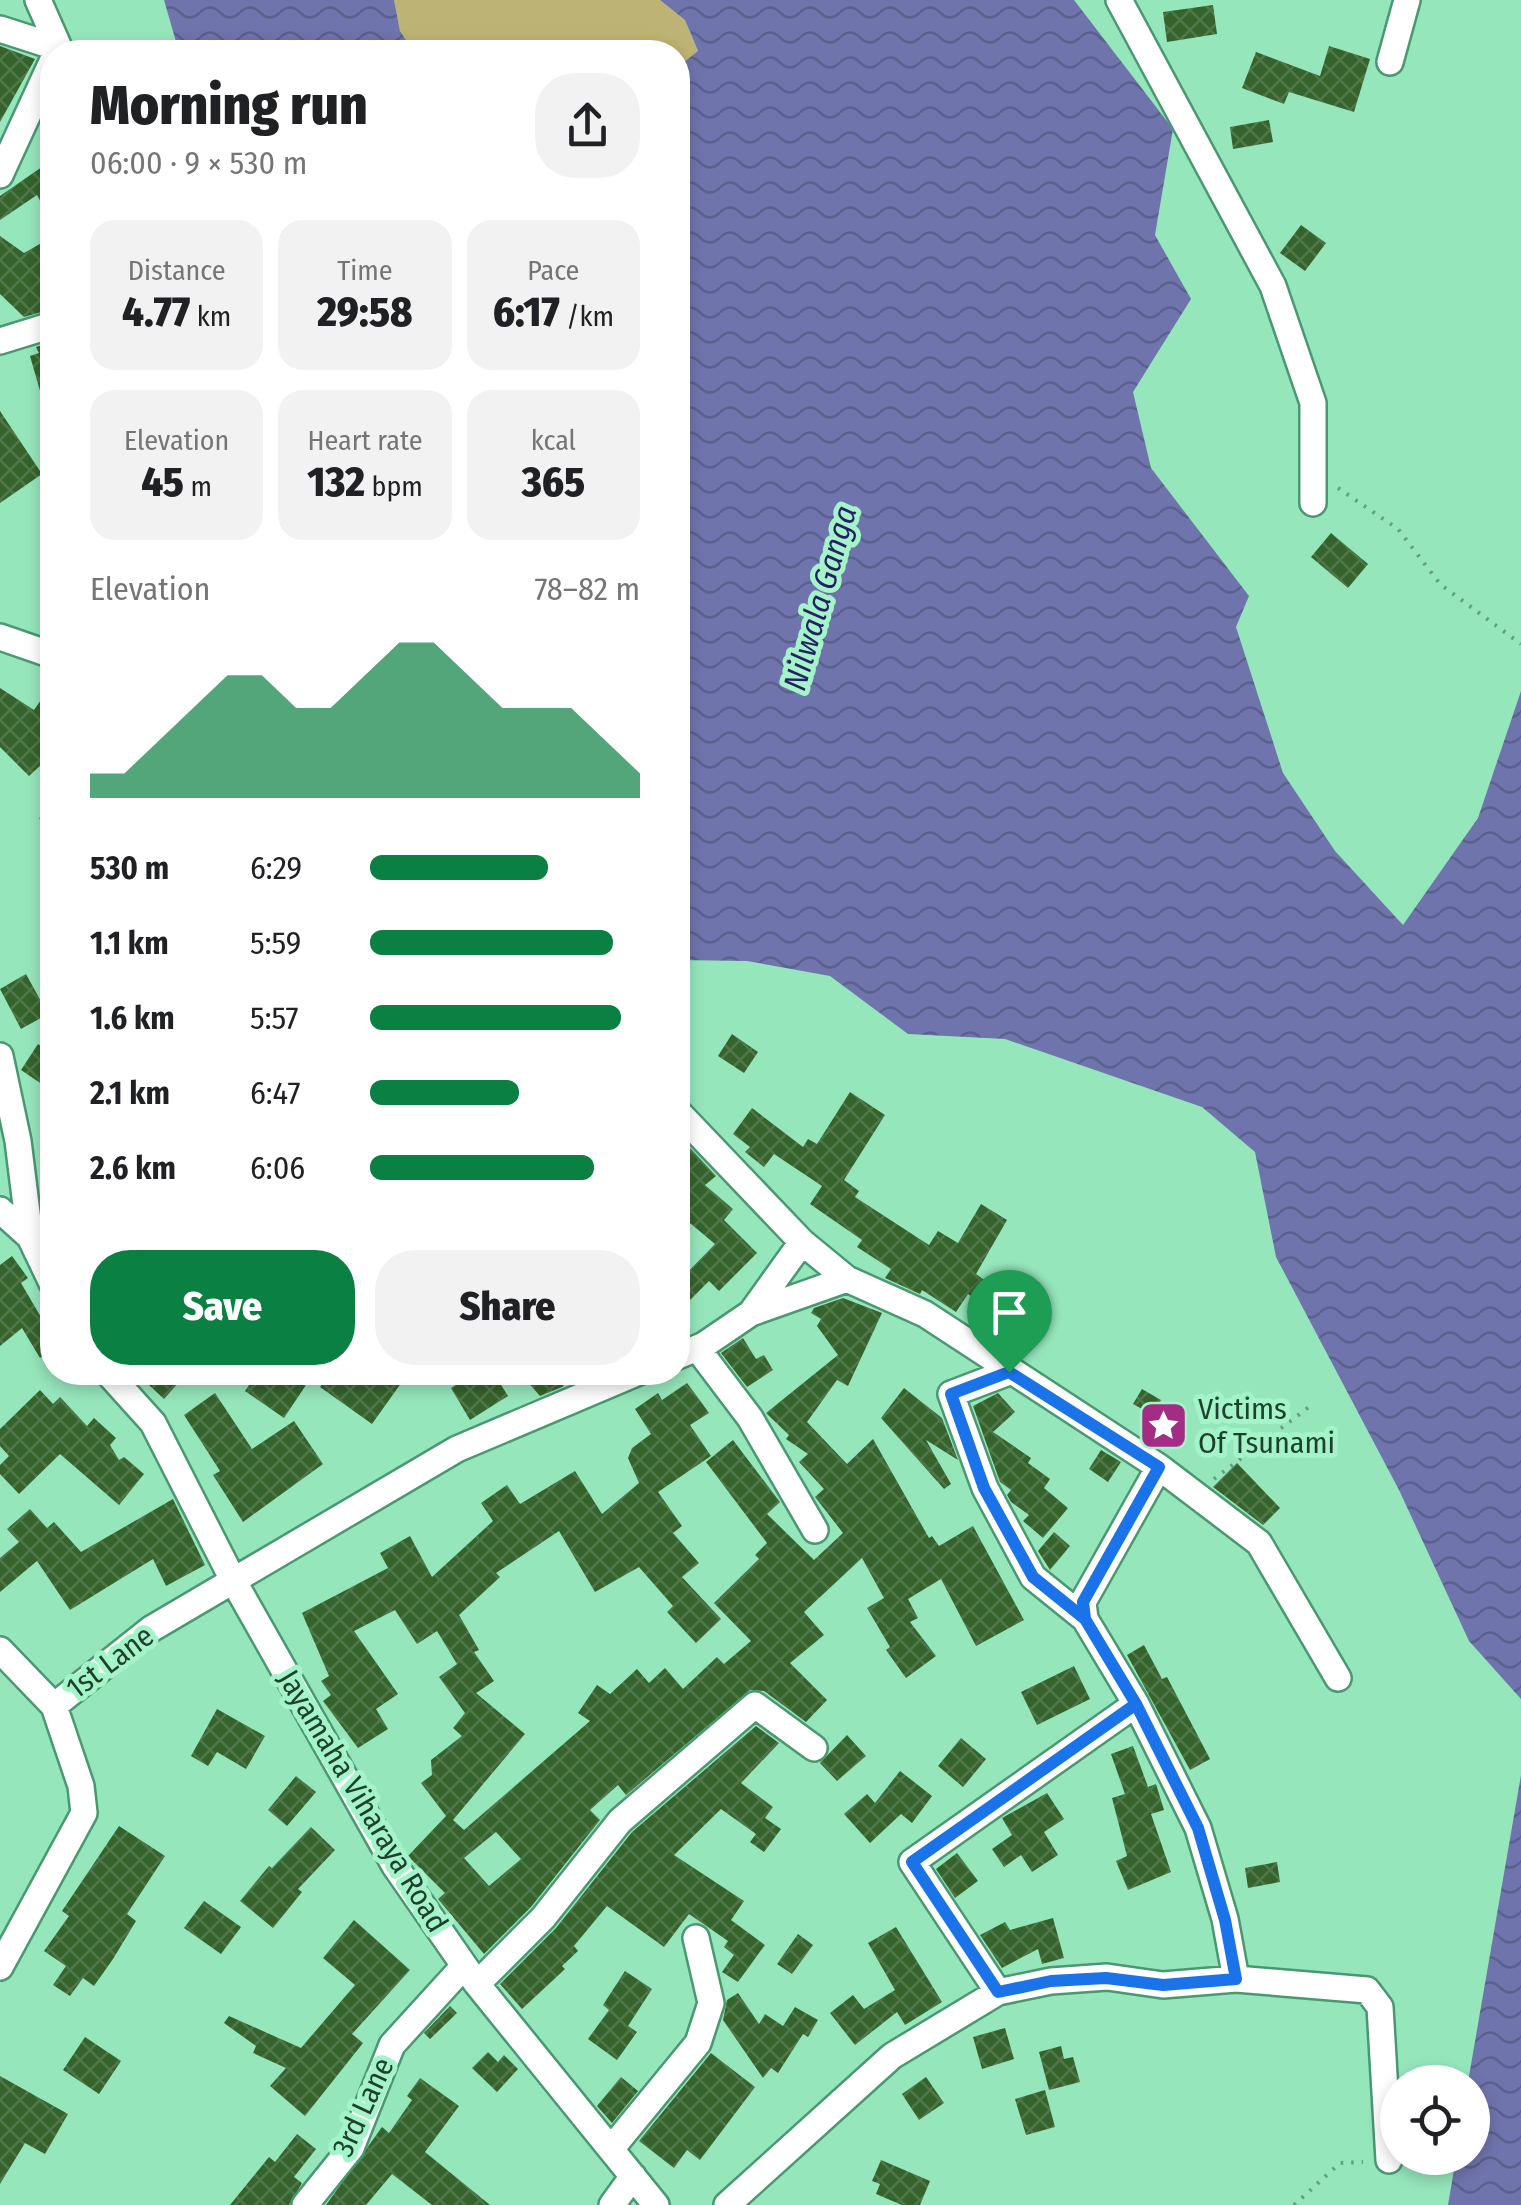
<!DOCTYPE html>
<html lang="en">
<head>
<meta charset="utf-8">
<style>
	body { margin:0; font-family:"Fira Sans Condensed",sans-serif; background:#f2f2f2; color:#202124; height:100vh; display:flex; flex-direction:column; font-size:38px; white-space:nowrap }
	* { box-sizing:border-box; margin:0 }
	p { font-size:32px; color:#757577 }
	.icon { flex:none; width:55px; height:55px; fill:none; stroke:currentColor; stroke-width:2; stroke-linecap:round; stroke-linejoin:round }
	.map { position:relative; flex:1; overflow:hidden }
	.drawer { position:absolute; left:40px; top:40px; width:650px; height:1345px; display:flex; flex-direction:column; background:#fff; border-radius:40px; box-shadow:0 5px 15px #0003 }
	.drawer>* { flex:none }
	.tools { position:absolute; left:1380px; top:2065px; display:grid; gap:20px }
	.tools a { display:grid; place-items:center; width:110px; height:110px; border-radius:50%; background:#fff; box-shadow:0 5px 15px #0003; font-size:50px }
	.pin { position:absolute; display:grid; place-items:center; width:85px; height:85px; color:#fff; margin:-102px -42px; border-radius:50% 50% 50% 0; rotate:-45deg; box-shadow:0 0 10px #0007 }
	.pin .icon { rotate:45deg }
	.round { display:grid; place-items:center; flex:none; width:105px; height:105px; border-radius:40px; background:#f2f2f2 }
	.summary { display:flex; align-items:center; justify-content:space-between; height:170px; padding:0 50px }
	h1 { font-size:55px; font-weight:800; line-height:75px }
	.metrics { display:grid; grid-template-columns:repeat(3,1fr); gap:15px; height:170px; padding:10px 50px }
	.metrics div { display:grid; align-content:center; border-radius:25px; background:#f2f2f2; text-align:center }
	.metrics b { font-size:42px; font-weight:800 }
	.metrics small { font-size:28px; font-weight:400 }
	.metrics p { font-size:28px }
	.chart { height:280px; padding:20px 50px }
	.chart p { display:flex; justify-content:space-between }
	.chart svg { width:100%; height:180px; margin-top:10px; fill:#0b8043; opacity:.7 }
	.button { display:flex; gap:20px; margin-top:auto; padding:20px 50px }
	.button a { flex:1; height:115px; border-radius:40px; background:#0b8043; color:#fff; font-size:40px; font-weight:800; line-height:115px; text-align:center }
	.button a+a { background:#f2f2f2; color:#202124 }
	ul { padding:0 50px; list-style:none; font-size:32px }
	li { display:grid; grid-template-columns:160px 120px 1fr; align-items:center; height:75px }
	li i { height:25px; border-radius:12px; background:#0b8043 }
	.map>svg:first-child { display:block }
</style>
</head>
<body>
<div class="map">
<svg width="1521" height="2205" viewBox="0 0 1521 2205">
	<defs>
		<pattern id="water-waves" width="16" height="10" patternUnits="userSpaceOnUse" patternTransform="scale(2.5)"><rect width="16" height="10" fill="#7074ad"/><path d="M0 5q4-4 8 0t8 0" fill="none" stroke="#5b618d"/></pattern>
		<pattern id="building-cross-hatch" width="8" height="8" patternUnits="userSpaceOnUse" patternTransform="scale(2.5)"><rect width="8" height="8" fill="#35632b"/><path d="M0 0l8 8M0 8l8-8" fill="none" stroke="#507749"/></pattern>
	</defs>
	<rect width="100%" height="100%" fill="#96e6bc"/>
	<!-- green -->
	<path fill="#bdb374" d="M394,0H660L685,20L698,52L678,67V52H414L400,31Z"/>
	<!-- water -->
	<path fill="url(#water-waves)" d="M164,0H394L400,31L414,52H179Z
		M660,0H1074L1173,129L1155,235L1191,299L1133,392L1151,468L1249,596L1236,627L1283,773L1335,851L1403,925L1478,818L1521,691V1699L1469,1641L1399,1490L1276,1257L1255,1152L1202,1107L1005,1039L908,1034L830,976L747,961L678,960V67L698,51L685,20Z
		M1521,1775V2205H1448L1456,2158H1472V2082H1468Z"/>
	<!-- building -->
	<path fill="url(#building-cross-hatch)" fill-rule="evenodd" d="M1213,5L1217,34L1167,42L1163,12Z
		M0,46L35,59L0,122Z
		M1329,46L1370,59L1354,112L1289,92L1284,104L1242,88L1256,52L1320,76Z
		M1269,120L1273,142L1233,149L1230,127Z
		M52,160V224L37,195L0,220V196Z
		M1301,225L1326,243L1305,271L1280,253Z
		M0,236L24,253L52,237V309L24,317L0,294Z
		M52,342V415H47L30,356L39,353L36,347Z
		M0,411L42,474L0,503Z
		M1331,533L1368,564L1348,588L1311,557Z
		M52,684V755L29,776L0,747V688L34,710Z
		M26,974L48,1014L21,1029L0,989Z
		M732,1034L758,1052L744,1073L718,1056Z
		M38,1044L52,1053V1091L21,1070Z
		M850,1092L885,1115L844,1180L859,1191L855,1197L929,1245L938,1231L958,1243L981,1204L1007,1220L976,1274L1005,1295L993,1311L968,1294L956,1312L922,1290L920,1294L885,1278L891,1269L857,1247L862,1240L810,1204L822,1186L774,1154L764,1167L745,1152L750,1147L733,1134L752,1108L803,1147L808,1139L817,1144Z
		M678,1135L716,1176L705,1185L733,1209L724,1220L757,1253L719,1291L709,1281L678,1312V1282L715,1244L678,1213Z
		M12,1256L28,1278L21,1283L52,1336V1350L40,1358L22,1328L0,1346V1265Z
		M843,1298L882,1313L848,1386L837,1380L807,1422L847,1464L873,1439L929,1538L932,1536L939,1546L973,1526L1024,1620L976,1646L941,1579L908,1599L918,1618L910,1622L936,1656L906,1678L886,1650L890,1647L867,1608L884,1598L862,1558L804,1612L824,1635L790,1663L827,1700L806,1722L764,1691L750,1690L626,1795L618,1785L590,1810L600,1820L531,1907L484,1954L438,1899L445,1893L408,1856L446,1816L421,1783L432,1775L431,1760L462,1736L453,1728L465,1713L439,1677L457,1664L437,1631L417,1644L395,1610L354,1631L398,1694L376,1709L388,1729L358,1748L323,1701L331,1695L321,1681L329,1676L302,1613L388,1568L380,1553L410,1536L432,1577L493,1521L481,1503L507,1485L520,1504L575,1471L602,1514L639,1483L628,1458L632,1448L651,1434L635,1409L658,1393L662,1400L687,1383L699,1399L709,1413L690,1425L711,1456L658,1492L682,1526L673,1533L699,1563L682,1577L721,1619L696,1643L667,1612L673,1606L639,1567L595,1592L559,1531L496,1573L500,1577L459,1615L479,1650L474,1652L494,1681L476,1693L525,1734L453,1820L464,1830L590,1721L578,1713L597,1685L610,1694L637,1669L649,1683L665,1668L683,1689L717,1657L724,1664L751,1641L714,1603L759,1559L755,1555L767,1543L706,1462L733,1440L780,1502L767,1514L814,1560L843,1533L815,1497L824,1489L799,1462L808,1454L786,1439L789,1435L766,1413L838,1355L817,1326L821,1319L811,1313L814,1308ZM496,1832L521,1859L489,1886L464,1858Z
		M743,1338L756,1359L764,1355L773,1370L747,1387L721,1353Z
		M135,1372H188L164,1399Z
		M258,1372H295L308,1382L284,1418L245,1391Z
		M331,1372H409L372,1424L320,1387Z
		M476,1372H493L508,1396L470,1420L451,1388Z
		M519,1372H579L562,1387L540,1396Z
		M904,1388L942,1418L958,1460L926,1440L951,1484L944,1489L881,1418Z
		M1142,1389L1161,1400L1153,1415L1133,1404Z
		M40,1390L53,1404L60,1397L87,1426L94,1418L116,1438L110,1445L119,1460L124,1457L144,1474L119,1505L60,1454L19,1494L0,1474V1465L9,1456L0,1446V1429Z
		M215,1393L252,1449L294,1421L323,1464L243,1522L213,1475L220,1471L184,1415Z
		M998,1393L1015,1412L993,1432L1031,1458L1028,1463L1050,1479L1044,1488L1068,1508L1043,1538L1023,1521L1029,1515L1011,1502L1007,1495L1011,1490L1000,1482L973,1406Z
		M1101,1450L1121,1462L1108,1482L1089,1469Z
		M1237,1463L1280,1508L1263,1525L1213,1487Z
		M173,1499L205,1565L166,1586L153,1559L70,1610L37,1561L0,1592V1558L19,1542L7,1529L30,1509L47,1528L54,1522L81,1552Z
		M1054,1532L1070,1546L1050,1570L1038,1551Z
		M1144,1645L1162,1679L1167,1677L1210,1759L1190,1770L1127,1655Z
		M1074,1666L1090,1699L1037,1725L1021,1692Z
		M217,1709L265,1736L246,1769L217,1752L208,1766L191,1756Z
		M756,1726L779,1743L741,1783L773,1807L765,1818L781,1829L764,1852L750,1842L756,1834L721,1809L674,1855L744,1901L731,1920L765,1945L738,1982L722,1972L734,1955L724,1947L728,1941L689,1914L664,1947L607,1906L574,1946L578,1951L562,1966L565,1969L522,2009L500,1984L556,1928L632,1832Z
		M847,1735L866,1756L837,1781L820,1763Z
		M961,1738L986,1759L963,1787L938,1766Z
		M1133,1746L1148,1787L1156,1784L1164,1810L1151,1814L1171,1872L1128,1890L1116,1861L1127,1856L1112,1798L1125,1794L1111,1754Z
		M900,1771L932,1796L912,1823L901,1814L870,1843L844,1814L867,1794L875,1803Z
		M296,1776L316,1792L287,1826L268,1810Z
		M1047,1793L1064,1819L1044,1832L1058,1855L1032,1872L1021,1855L1004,1867L992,1849L1012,1835L1002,1818Z
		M119,1826L165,1856L127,1914L136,1921L113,1959L94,1986L83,1978L70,1996L53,1985L66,1966L44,1951L69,1916L62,1911Z
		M311,1827L335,1850L298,1889L302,1892L273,1928L240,1901L269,1866L272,1868Z
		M957,1853L978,1881L955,1898L936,1869Z
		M1277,1862L1280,1882L1248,1888L1245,1868Z
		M204,1901L241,1927L221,1954L184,1928Z
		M1053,1918L1064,1958L1042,1964L1038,1949L1002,1968L980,1935L1005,1922L1010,1930Z
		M354,1920L410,1970L352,2034L363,2043L305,2116L270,2086L286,2068L253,2053L256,2046L224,2023L229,2016L301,2048L355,1985L323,1958Z
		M896,1927L942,2002L905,2025L897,2012L855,2045L830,2013L853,1995L864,2009L895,1990L868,1943Z
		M798,1934L813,1945L792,1974L777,1964Z
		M625,1971L652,1989L628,2026L637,2032L617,2060L588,2039L609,2010L603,2005Z
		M738,1993L759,2024L765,2014L783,2026L795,2007L818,2020L808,2037L803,2034L778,2073L771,2068L763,2078L723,2020L727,2000Z
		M450,2006L457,2013L430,2039L424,2033Z
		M1005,2028L1014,2059L982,2069L973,2037Z
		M85,2037L121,2061L99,2094L63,2070Z
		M1061,2046L1064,2059L1073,2057L1080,2082L1049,2090L1039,2052Z
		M488,2052L498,2062L504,2055L518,2069L497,2092L472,2068Z
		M711,2053L755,2087L700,2160L687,2150L674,2168L639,2141Z
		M0,2076L68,2114L45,2154L25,2143L0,2184Z
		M621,2077L638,2091L612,2123L597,2106Z
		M926,2077L944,2103L919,2120L902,2094Z
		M420,2078L459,2106L425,2152L490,2205H432L392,2174L366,2205H326L382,2127L389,2133L412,2100L407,2096Z
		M1045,2090L1055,2127L1026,2135L1015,2099Z
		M297,2134L316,2149L294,2177L302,2183L289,2205H230L269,2157L275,2162Z
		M881,2160L930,2181L920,2205H902L876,2194L880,2184L872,2181Z"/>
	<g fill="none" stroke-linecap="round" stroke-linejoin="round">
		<defs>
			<path id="minor" d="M38,0L61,52
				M1119,0L1273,286L1313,403V503
				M0,29L59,48L57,52
				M1390,62L1407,0
				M0,175L52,62
				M0,341L52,325
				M0,637L52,655
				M0,1056L18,1141L30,1237
				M678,1112L802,1242L847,1279L925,1314L1159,1467L1259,1543L1338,1678
				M0,1210L30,1237L52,1283
				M751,1313L802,1242
				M697,1348L750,1418L815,1530
				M678,1356L704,1345L751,1313L847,1279
				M107,1372L153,1423L233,1580L395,1866L477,1984L656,2205
				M1009,1372L951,1394L985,1488L1033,1577L1085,1619
				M1159,1467L1083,1602L1085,1619L1136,1704L1198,1828L1225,1919L1236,1979L1367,1990L1380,2007L1389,2160
				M0,1650L54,1706L151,1629L457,1449L639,1372
				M0,1967L84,1813L81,1786L54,1706
				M477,1984L543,1918L620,1821L755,1705L814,1748
				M998,1992L1051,1981L1107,1977L1163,1985L1236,1979
				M611,2149L698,2043L711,2003L696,1938
				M305,2205L351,2148L392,2045L464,1966
				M612,2205L633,2176
				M727,2205L892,2056L998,1992L912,1862L1136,1704"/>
		</defs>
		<!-- minor casing -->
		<use href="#minor" stroke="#499871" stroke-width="30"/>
		<!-- path -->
		<path stroke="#639f80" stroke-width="4" stroke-dasharray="2.5 8" stroke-linecap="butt" d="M1338,488L1398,529L1440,584L1521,644
			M42,830L41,811L52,791
			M1214,1479L1309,1407
			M1294,2205L1340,2163L1363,2162"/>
		<!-- minor -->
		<use href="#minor" stroke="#fff" stroke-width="25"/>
	</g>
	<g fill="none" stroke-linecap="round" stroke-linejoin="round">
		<defs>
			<path id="route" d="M1009,1372L951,1394L984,1488L1033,1577L1085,1619L1136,1704L912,1862L998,1992L1051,1981L1106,1978L1163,1985L1236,1979L1225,1920L1198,1828L1136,1704L1085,1619L1083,1602L1159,1467L1009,1372"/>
		</defs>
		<!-- route casing -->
		<use href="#route" stroke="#fff" stroke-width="20"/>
		<!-- route -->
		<use href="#route" stroke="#1a73e8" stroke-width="12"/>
	</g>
	<!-- icons -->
	<defs>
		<symbol id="sight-square" viewBox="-11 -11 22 22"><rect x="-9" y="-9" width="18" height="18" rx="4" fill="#a32c84" stroke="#a3f4c9"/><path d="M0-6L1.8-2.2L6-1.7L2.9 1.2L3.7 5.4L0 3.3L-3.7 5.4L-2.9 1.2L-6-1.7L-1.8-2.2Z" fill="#fff"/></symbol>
	</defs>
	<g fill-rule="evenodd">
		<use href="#sight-square" x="1136" y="1398" width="55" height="55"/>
	</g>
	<g text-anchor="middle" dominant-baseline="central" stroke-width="10" stroke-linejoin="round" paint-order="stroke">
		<!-- poi labels -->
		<g font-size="30" fill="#1f402f" stroke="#a3f4c9" text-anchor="start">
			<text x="1198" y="1409">Victims<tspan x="1198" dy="34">Of Tsunami</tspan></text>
		</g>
		<!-- street labels -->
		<g font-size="30" fill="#1f402f" stroke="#a3f4c9">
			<text transform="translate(110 1662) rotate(-37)">1st Lane</text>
			<text transform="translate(363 1801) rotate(59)">Jayamaha Viharaya Road</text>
			<text transform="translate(363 2107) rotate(-65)">3rd Lane</text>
		</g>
		<!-- water labels -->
		<g font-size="32" font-style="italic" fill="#251f64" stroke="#a3f4c9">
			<text transform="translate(820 598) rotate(-74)">Nilwala Ganga</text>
		</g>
	</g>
</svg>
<div class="tools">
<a><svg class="icon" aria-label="locate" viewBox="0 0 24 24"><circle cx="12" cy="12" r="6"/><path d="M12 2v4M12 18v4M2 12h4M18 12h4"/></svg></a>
</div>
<div class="pin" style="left:1009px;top:1372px;background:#1e9e55"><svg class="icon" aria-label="arrive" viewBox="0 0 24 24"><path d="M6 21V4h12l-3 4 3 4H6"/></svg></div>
<section class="drawer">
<div class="summary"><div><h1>Morning run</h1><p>06:00 · 9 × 530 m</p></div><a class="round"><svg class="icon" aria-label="share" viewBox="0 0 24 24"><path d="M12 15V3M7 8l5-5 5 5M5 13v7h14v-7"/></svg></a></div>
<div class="metrics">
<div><p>Distance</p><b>4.77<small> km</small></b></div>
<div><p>Time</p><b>29:58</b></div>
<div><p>Pace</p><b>6:17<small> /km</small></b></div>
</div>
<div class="metrics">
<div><p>Elevation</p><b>45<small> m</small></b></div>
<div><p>Heart rate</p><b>132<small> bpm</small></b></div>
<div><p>kcal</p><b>365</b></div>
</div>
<div class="chart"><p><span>Elevation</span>78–82 m</p>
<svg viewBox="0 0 160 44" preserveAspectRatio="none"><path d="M0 44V38L10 38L20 30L30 22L40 14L50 14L60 22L70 22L80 14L90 6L100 6L110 14L120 22L130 22L140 22L150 30L160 38V44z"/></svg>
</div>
<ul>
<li><b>530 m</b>6:29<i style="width:66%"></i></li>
<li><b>1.1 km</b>5:59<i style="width:90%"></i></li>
<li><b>1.6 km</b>5:57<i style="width:93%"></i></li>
<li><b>2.1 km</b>6:47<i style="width:55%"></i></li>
<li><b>2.6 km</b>6:06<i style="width:83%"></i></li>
</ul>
<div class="button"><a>Save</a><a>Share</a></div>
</section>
</div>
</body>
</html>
